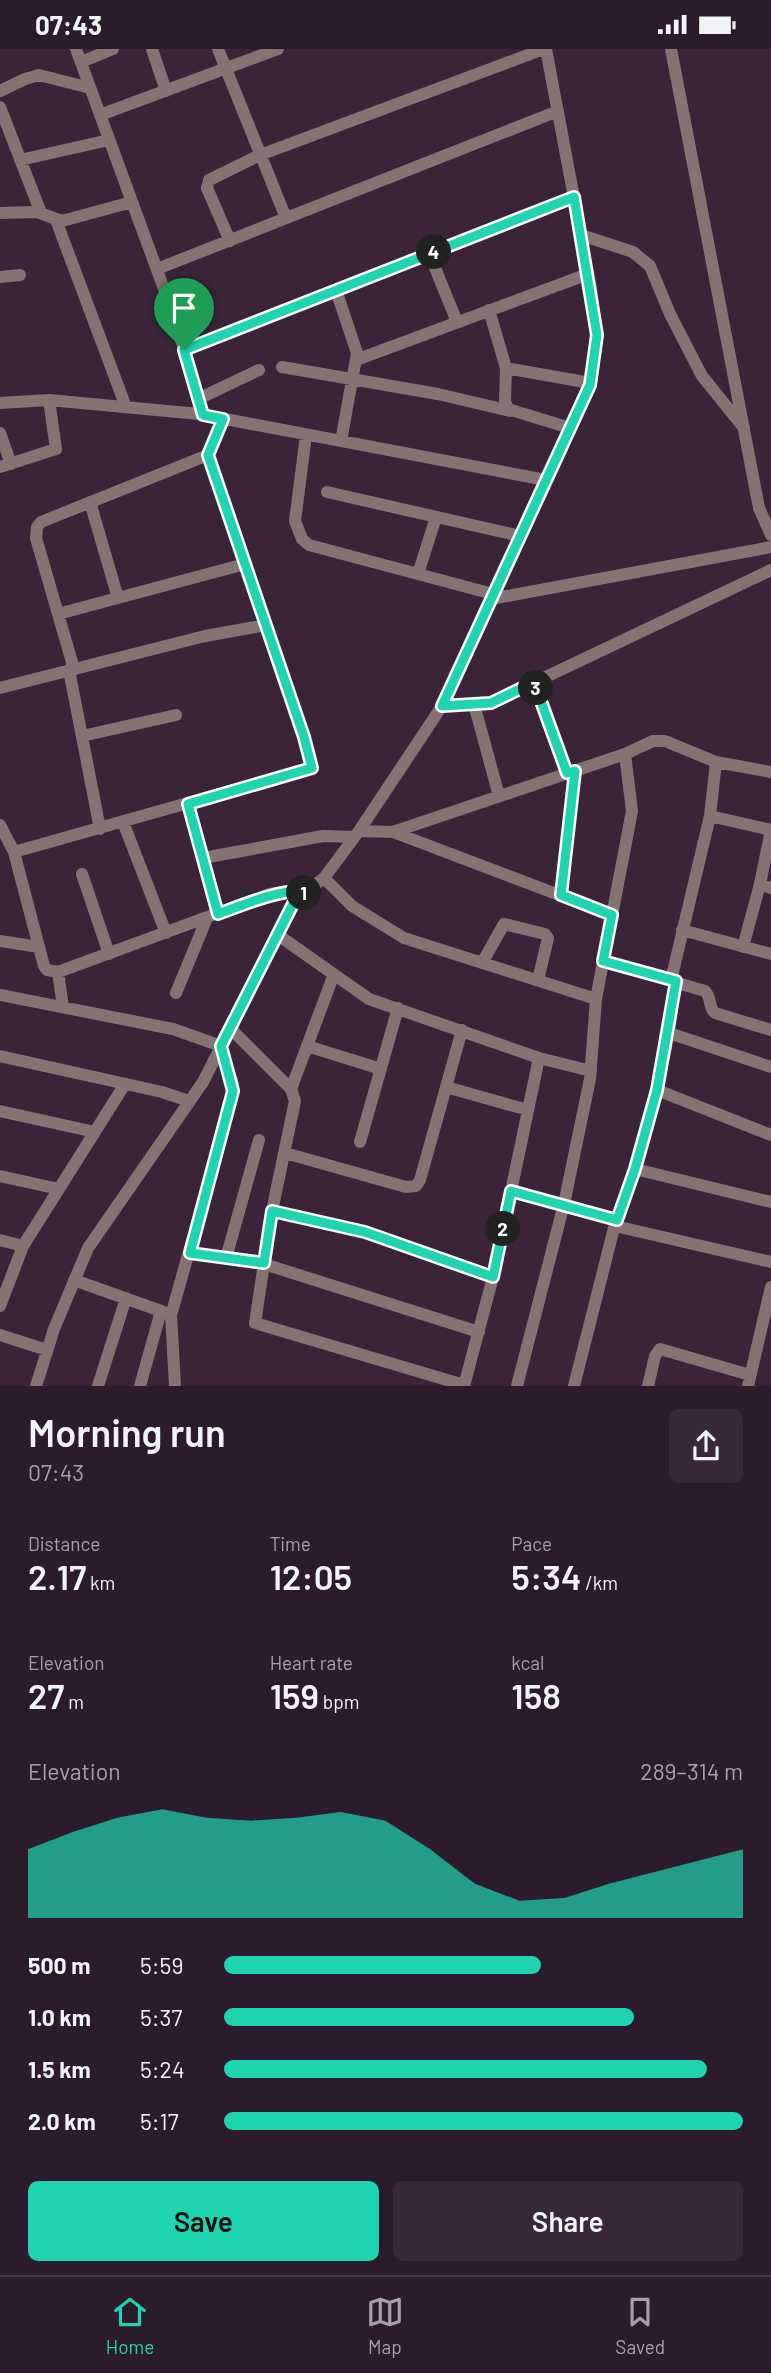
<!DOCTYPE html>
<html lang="en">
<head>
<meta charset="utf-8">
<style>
	body { margin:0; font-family:Barlow,sans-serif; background:#382838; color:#f1f3f6; height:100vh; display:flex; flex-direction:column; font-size:26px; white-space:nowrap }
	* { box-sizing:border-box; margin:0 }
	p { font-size:23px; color:#a6a1a9 }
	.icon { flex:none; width:38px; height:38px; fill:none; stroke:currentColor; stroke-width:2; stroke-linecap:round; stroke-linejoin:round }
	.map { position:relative; height:1337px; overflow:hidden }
	.side { display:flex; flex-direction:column; background:#2c1b2c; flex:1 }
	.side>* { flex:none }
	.pin { position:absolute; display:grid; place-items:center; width:60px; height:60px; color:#fff; margin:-72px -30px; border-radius:50% 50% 50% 0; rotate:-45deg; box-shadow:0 0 7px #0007 }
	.pin .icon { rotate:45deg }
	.km { position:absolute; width:35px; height:35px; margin:-18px; border-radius:50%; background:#222; color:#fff; font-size:19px; line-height:35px; text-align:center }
	.round { display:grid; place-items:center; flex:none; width:74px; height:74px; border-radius:10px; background:#382838 }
	.head { display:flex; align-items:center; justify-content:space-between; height:119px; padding:0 28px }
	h1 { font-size:38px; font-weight:600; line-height:52px }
	.figures { display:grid; grid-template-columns:repeat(3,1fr); gap:10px; height:119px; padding:7px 28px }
	.figures div { display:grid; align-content:center }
	.figures b { font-size:35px; font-weight:600 }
	.figures small { font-size:19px; font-weight:400 }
	.figures p { font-size:19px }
	.chart { height:196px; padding:14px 28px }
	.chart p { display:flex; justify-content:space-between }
	.chart svg { width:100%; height:126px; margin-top:7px; fill:#1ed5b0; opacity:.7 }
	.button { display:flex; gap:14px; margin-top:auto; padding:14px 28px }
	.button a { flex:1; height:80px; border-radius:10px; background:#1ed5b0; color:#111; font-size:28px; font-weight:600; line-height:80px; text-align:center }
	.button a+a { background:#382838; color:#f1f3f6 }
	ul { padding:0 28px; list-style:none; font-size:23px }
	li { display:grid; grid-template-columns:112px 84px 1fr; align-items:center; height:52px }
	li i { height:18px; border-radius:9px; background:#1ed5b0 }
	.status { display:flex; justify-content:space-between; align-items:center; height:49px; padding:0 35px; background:#2c1b2c; direction:ltr }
	.status svg { height:19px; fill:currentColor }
	.tabs { display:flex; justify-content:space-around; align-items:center; height:98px; border-top:2px solid #483948; background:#2c1b2c; font-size:19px; color:#a6a1a9 }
	.tabs a { display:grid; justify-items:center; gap:4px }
	.tabs .active { color:#1ed5b0 }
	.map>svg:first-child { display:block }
</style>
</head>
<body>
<div class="status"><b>07:43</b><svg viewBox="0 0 49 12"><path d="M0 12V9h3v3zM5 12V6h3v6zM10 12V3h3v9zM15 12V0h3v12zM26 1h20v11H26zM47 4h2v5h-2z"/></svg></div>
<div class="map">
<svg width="771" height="1337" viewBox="0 0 771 1337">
	<rect width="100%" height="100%" fill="#3b243a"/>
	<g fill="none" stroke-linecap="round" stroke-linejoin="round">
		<!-- minor -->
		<path stroke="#857373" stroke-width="12" d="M76,0L175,270L203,366
			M152,0L166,42
			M218,0L286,169
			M671,0L759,459L771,486
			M81,13L113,0
			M0,42L25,30L39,26L90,39
			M0,58L41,164
			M100,66L278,0
			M20,111L109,91
			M0,164L37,163L62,172L132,153
			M56,171L126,358
			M581,186L633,203L650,217L670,265L702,327L744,379
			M230,192L207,139L209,131L260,106L544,0
			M429,204L457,273
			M157,220L558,62
			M0,228L20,226
			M336,241L357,304L341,392
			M489,261L506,319L505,352L508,360L570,379
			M184,301L574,148
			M356,311L588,225
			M282,318L438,345L510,362
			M506,319L590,334
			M198,350L259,321
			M0,354L49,351L199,365L546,431
			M223,370L208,406L304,688L312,719L14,803L44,917L47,921L58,923L270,845L289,842L307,841
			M0,384L11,415
			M306,386L295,472L302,490L309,496L493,545
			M0,418L56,400L49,351
			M327,443L520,487
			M90,453L118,549
			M418,525L436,468
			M491,550L771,498
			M58,565L245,515
			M74,620L36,489L37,478L41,473L208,406
			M69,621L100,780
			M534,633L567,724
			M0,639L205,587L266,576
			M474,655L499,747
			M442,657L491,654L771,521
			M82,687L176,666
			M625,705L653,692H665L716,713L771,723
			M188,755L218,865
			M710,767L716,713
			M123,773L166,884
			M0,776L14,803
			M771,781L760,835L771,839
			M393,783L612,866
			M203,809L323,787L354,788
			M82,825L109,905
			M324,829L352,857L404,889L596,950L632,762L625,705L393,783L359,782
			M561,847L575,722
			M682,881L771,905
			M278,886L369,950L539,1009L591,1022
			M0,892L39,898
			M743,898L760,835
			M603,912L705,942C712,949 708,958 715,964L771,981
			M482,914L504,875L545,885L548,889L538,931
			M58,923L63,958
			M671,931L710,767L771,781
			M676,932L669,984L771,1018
			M176,944L207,869
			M0,946L173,980L221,997L233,1035L232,1049L172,1263L169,1265L161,1262
			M230,979L291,1040L334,925
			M307,997L381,1020
			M0,1007L162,1043L189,1052
			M446,1038L528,1061
			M291,1040L295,1052L272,1162L365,1183L493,1228
			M657,1041L669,984
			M0,1062L95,1083
			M360,1093L398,959
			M285,1104L406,1138L416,1137L420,1131L462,981
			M635,1120L771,1153
			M0,1127L59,1140
			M511,1142L616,1171
			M272,1162L255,1274L464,1336
			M615,1177L771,1213
			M0,1191L23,1197
			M190,1204L264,1215L479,1283
			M226,1209L259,1091
			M74,1231L161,1262L140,1337
			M0,1257L23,1197L125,1035
			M171,1265L175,1337
			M0,1286L47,1301
			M36,1337L54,1280L88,1199L203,1033L296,850L324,829L359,782L442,657L590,336L597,287L591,239L546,0
			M98,1337L126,1249
			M464,1337L493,1228L539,1009
			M517,1337L564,1155L590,1030L596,950
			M574,1337L616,1171L635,1120L657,1041L771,1086
			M648,1337L655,1307L660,1300L750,1326
			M748,1337L771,1238"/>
	</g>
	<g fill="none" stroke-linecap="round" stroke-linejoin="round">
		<defs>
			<path id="route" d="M574,148L597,286L590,336L442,657L491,654L534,633L567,724L575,722L561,846L612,866L603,912L676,932L657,1041L635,1120L617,1171L511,1142L493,1228L365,1183L272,1162L264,1214L190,1204L233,1042L221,997L296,849L307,841C275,842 248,854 218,865L188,755L312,719L304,688L208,406L223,370L203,366L184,301Z"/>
		</defs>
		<!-- route casing -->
		<use href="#route" stroke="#fff" stroke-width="14"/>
		<!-- route -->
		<use href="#route" stroke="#1ed5b0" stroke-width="9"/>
	</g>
</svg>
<div class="pin" style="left:184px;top:301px;background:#1e9e55"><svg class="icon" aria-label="arrive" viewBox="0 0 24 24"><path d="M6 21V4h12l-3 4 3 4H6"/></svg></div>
<b class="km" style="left:304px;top:844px">1</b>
<b class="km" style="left:503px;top:1180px">2</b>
<b class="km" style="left:536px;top:639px">3</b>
<b class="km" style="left:434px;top:203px">4</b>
</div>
<section class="side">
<div class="head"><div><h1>Morning run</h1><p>07:43</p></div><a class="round"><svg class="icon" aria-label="share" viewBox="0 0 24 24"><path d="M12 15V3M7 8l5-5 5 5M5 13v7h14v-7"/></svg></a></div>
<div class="figures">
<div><p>Distance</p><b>2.17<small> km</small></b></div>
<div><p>Time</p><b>12:05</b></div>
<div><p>Pace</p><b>5:34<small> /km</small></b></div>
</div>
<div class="figures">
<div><p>Elevation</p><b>27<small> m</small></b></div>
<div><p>Heart rate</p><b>159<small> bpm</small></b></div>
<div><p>kcal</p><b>158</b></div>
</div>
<div class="chart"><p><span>Elevation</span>289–314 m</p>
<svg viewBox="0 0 160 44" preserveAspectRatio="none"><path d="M0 44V20L10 14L20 9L30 6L40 9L50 10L60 9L70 7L80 10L90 20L100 32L110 38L120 37L130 32L140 28L150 24L160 20V44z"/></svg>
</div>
<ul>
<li><b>500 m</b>5:59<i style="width:61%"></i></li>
<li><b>1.0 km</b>5:37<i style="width:79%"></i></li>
<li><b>1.5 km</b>5:24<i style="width:93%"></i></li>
<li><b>2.0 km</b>5:17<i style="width:100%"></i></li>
</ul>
<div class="button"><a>Save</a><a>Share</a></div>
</section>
<nav class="tabs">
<a class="active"><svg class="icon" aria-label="home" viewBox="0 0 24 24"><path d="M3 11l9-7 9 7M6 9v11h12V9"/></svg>Home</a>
<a><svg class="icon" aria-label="map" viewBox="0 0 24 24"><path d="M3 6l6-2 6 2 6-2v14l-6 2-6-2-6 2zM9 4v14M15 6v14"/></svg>Map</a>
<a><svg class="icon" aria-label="saved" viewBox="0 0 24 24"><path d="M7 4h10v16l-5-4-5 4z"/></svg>Saved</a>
</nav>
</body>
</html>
